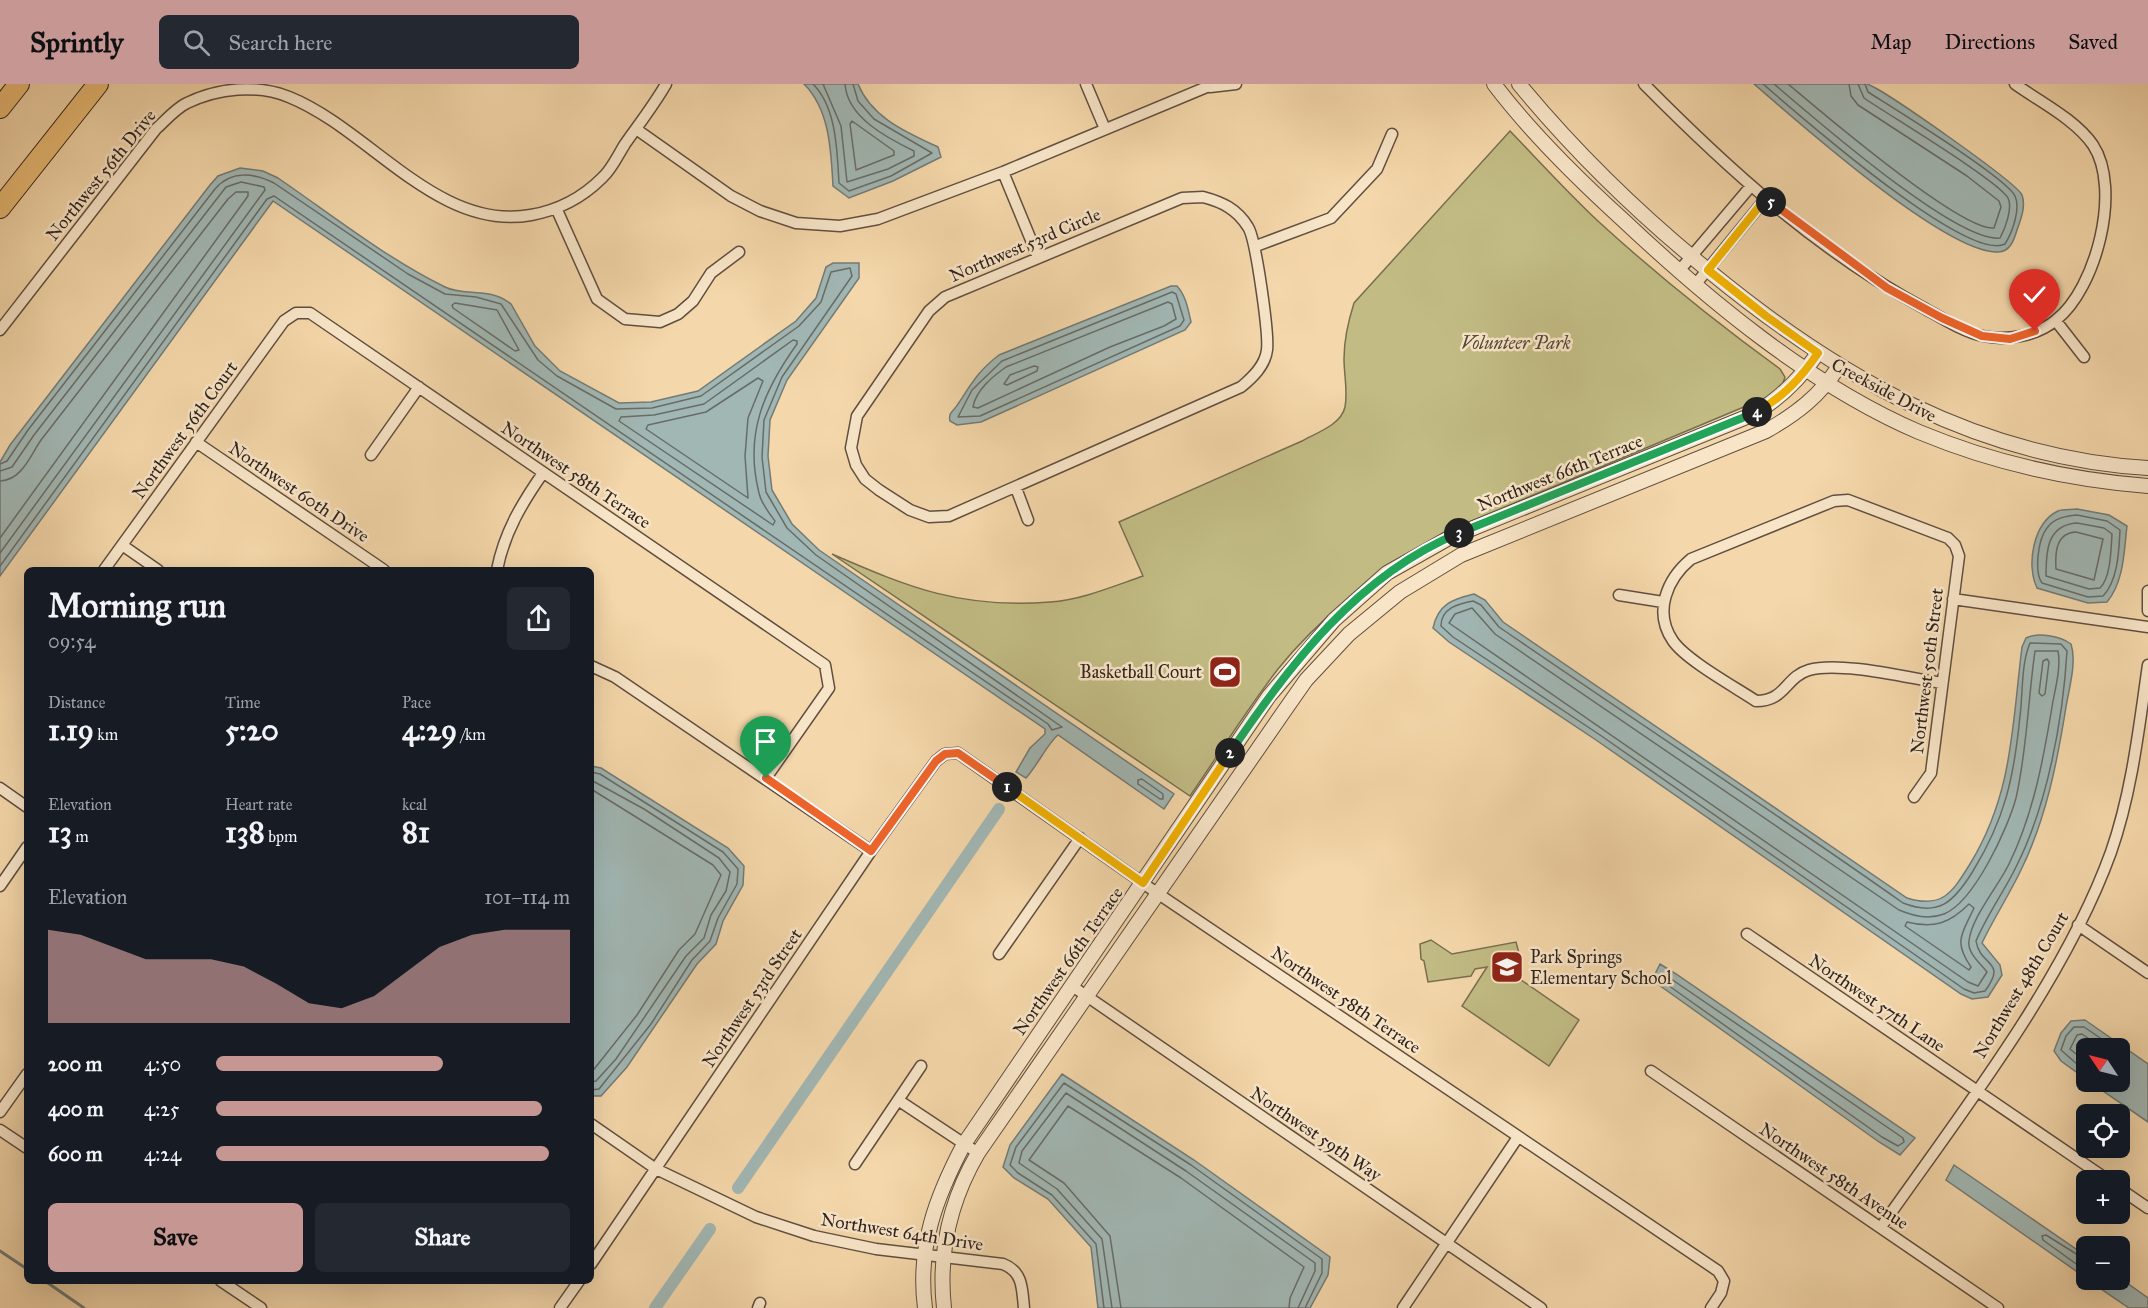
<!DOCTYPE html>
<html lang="en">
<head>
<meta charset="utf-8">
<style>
	body { margin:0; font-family:"IM FELL Great Primer",serif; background:#242831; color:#f1f3f6; height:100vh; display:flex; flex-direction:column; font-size:22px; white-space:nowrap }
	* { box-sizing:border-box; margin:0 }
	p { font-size:20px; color:#9ea1a6 }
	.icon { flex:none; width:33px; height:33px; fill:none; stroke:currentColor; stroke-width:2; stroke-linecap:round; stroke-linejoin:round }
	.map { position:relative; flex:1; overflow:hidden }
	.panel { position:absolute; left:24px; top:483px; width:570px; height:717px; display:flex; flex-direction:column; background:#171b24; border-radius:9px; box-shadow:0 6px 24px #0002 }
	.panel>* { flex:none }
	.needle { width:39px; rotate:305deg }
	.buttons { position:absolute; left:2076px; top:954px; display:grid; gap:12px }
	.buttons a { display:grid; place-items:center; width:54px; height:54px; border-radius:9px; background:#171b24; box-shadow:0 6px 24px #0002; font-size:30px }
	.pin { position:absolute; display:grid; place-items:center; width:51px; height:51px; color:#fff; margin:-62px -26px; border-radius:50% 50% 50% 0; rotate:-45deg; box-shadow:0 0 6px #0007 }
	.pin .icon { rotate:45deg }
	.km { position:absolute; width:30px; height:30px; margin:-15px; border-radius:50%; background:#222; color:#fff; font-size:16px; line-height:30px; text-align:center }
	.round { display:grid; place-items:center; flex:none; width:63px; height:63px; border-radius:9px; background:#242831 }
	.headline { display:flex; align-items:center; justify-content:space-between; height:102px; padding:0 24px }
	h1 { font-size:33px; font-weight:700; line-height:45px }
	.stats { display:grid; grid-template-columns:repeat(3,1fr); gap:9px; height:102px; padding:6px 24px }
	.stats div { display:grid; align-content:center }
	.stats b { font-size:30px; font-weight:700 }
	.stats small { font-size:16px; font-weight:400 }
	.stats p { font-size:16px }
	.chart { height:168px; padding:12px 24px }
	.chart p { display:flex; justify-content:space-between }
	.chart svg { width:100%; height:108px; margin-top:6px; fill:#c59692; opacity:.7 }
	.cta { display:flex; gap:12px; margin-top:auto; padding:12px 24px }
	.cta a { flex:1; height:69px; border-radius:9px; background:#c59692; color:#111; font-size:24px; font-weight:700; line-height:69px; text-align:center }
	.cta a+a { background:#242831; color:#f1f3f6 }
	ul { padding:0 24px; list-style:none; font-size:20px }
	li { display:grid; grid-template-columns:96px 72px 1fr; align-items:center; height:45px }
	li i { height:15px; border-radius:8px; background:#c59692 }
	header { display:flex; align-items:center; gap:36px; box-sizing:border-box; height:84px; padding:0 30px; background:#c59692; color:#111 }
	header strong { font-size:28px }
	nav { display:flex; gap:33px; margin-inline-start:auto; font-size:21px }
	.search { width:420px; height:54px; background:#242831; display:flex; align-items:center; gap:15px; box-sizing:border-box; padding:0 21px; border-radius:9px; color:#9ea1a6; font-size:22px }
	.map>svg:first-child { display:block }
</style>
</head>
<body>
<header>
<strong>Sprintly</strong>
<div class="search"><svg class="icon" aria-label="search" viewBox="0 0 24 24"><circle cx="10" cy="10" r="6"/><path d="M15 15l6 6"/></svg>Search here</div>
<nav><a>Map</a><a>Directions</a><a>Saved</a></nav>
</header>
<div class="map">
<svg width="2148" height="1224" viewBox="0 0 2148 1224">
	<rect width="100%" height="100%" fill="#f4d7aa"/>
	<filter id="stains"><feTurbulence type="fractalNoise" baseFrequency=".00333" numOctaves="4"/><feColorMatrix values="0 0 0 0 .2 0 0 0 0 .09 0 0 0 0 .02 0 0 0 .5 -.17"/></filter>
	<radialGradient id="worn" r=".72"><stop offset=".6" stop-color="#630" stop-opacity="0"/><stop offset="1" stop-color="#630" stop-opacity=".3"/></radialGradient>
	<!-- green -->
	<path fill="#c2bc84" stroke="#786f50" stroke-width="1.5" d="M1510,47C1539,77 1568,109 1599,138C1657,191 1717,239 1780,285L1785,293L1782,302L1770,312L1443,449C1383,485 1322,530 1278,585C1247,625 1219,670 1190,712L832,470C910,504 962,525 1050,518C1081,516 1114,502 1143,492L1119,438L1302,357C1316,349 1341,341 1345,323C1348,308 1344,290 1344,275C1344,256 1348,238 1354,219Z
		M1431,856L1452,870L1516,858L1521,877L1501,882L1579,936L1549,982L1462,922L1487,883L1475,885L1471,892L1428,898L1424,877L1421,875L1420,860Z"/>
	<!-- water -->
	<path fill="#a1b7b4" stroke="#737b77" stroke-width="1.5" d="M804,0H858C872,34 906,48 938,63L941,73L893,97L849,114L833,102C831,67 830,26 804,0Z
		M1754,0C1781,0 1808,0 1836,0C1845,0 1858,0 1867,0C1882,4 2017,99 2022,111C2026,122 2021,135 2017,146C2014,156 2010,168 1998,168C1946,170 1797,37 1754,0Z
		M240,84L263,87L278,94C332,131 386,174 445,203C464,213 489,202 511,220L535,262L560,287L619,319L651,318L698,307L796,237L816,214L826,183L833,179H859V194L787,296L770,336L768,372L772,406L792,440L819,466L1174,710L1164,725L1058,651C1048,659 1037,682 1026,694L1016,688L1030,664L1045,650V645L273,117L0,492V378L10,361L210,101L218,92Z
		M1171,202H1177C1186,212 1188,225 1191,238L1185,246L981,338L957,341L950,337C948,328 954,327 958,320C972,299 978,287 999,271Z
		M2077,425L2109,431L2127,442C2124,467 2124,498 2107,518L2088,519L2037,504C2026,481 2033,439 2058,427C2063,425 2072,426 2077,425Z
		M1474,510L1485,516L1503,538L1907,814C1942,825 1952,809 1970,780C2013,710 2012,642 2022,563L2026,554C2038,548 2060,552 2071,560C2077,578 2069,604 2066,623C2057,679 2046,735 2021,786C2009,811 1994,834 1982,859L2000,881L2002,891L1988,913L1972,915L1961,910L1596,656L1449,558L1433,544C1438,520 1453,515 1474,510Z
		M591,682L601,684L728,764L744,782L743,801L723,837L716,860L697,880L627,983L601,1012H591Z
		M1660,880L1676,890L1915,1054L1900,1071L1879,1058L1652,896Z
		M2085,936L2148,980V1038L2090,998H2120V964H2086V995L2061,977L2054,967L2061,949L2071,937Z
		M1062,990L1194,1076L1330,1173L1328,1191L1310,1224H1098L1091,1163L1048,1115L1014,1094L1003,1083L1010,1061Z
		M1954,1081L2086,1172V1194L1946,1096Z
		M2120,1194L2148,1214V1224H2129L2088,1196Z"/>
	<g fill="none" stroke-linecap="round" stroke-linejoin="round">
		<!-- shore -->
		<path stroke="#686c68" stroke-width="1.5" d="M813,0C837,24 837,68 839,99L849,107L891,92L932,69L874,35L858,17L853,0
			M823,0L841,42L847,98L888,85L914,72V67C887,54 847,33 845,0
			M1763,0C1797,29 1966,179 2005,160C2012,149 2021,125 2015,112C2006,93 1893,24 1868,8L1865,0
			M1774,0C1812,32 1956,159 2000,154C2005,145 2013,124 2008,114C1999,97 1887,30 1864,14L1858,0
			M1788,0C1819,26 1961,148 1994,144L2001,123L1999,117L1967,92L1858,21L1851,12L1849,0
			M852,37L894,67V71L856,86L850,40Z
			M1172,208L1176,210L1184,236L1180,242L980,332L958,333L972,306L1002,277Z
			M1168,218L1172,220L1176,235L1164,242L1110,263L978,324L973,323C976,306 992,293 1006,283Z
			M455,219L497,226L519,266L515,267L453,224L452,221Z
			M793,256L797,257V260C764,306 744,350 759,409C761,419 769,429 775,437L773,441L619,337L621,333L654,331L704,320Z
			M1034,282L1038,283L1037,287L1007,301L1004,300L1010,291Z
			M758,294L763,297L748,334L745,372L748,414L646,345L648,341L706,328Z
			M0,380L7,377L28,346L215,105C231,86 254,89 274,99L408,190L445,210L476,213L501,220L538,276L557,292L616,325L652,324L701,312L799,242L821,218L831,188L850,184L852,192L782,293L764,336L762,373L766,408L787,444L816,471L1062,643L1052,646L1048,640L274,112L267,115L0,482
			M0,387L12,383L34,351L226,103L241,98L264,103L265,106L0,469
			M0,397C22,396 30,372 41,356L228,115L236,108H248V112L0,454
			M2077,431L2107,437L2120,446C2119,466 2118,497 2103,512L2088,513L2042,499C2034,488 2038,455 2047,444C2054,434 2066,432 2077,431Z
			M2077,439L2104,444L2112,450C2111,465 2111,493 2100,504L2089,505L2046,492C2046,467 2047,441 2077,439Z
			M2076,448L2103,455L2094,496L2056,485C2055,468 2056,449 2076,448Z
			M1473,517L1481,521L1499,543C1634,636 1770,725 1903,819C1939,833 1954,818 1973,787C2005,735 2014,693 2020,632C2023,609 2021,580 2030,559L2061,560L2067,567C2063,636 2047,723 2015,785C2003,809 1987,831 1976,857C1980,883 2008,876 1985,907L1974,909L1964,905L1600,651L1453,553L1441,542C1441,524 1458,520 1473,517Z
			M1472,524L1495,550L1899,826C1914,832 1928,836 1944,830C1974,818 2008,744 2016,714C2027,666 2028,616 2035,567H2058C2061,582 2056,602 2053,617C2044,672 2034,729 2009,780C1999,801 1971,834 1969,857C1967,869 1981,880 1987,888L1978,902L1968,898L1449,539L1455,530Z
			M2047,575L2049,578L2045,610L2042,612L2039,609L2043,577Z
			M591,688L600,690L723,768L738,785L737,800L718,834L710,857L692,876L651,940L599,1005L591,1006
			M1142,695L1163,710V715H1160L1138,700V696Z
			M591,696L644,725L719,774L730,788L726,807L711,831L704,854L686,872L616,975L596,997L591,998
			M591,705L713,781L721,791L695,850L679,866L637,931L591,989
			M1969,820L1974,824C1962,850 1953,857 1971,883L1969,886L1905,842L1907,838C1934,845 1950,839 1969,820Z
			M1664,890L1903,1054L1904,1058L1898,1062L1882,1053L1672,904L1660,894Z
			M2086,978L2070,965L2077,951L2082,950L2102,964
			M2086,988L2061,966L2066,952L2074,943H2084L2115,964
			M2086,1176L2046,1151L2042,1152L2043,1156L2086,1187
			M1104,1224L1096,1160L1052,1111L1018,1089L1010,1081L1016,1063L1064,999L1191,1081L1322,1175V1189L1305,1224
			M1112,1224L1102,1155L1057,1105L1019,1079L1022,1067L1066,1009L1186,1087L1315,1179V1187L1298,1224
			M1121,1224L1110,1152L1064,1099L1029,1076L1068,1022L1181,1094L1304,1183L1290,1214L1289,1224"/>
		<!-- stream -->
		<path stroke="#737b77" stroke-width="3" d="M0,1167L27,1185
			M45,1197L84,1224"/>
		<!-- canal -->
		<path stroke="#a1b7b4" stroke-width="12" d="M738,1104L999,725
			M655,1224L710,1145"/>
		<defs>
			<path id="minor" d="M1086,0L1105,45
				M1644,0C1727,84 1817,166 1922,223C1940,233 1963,248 1983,252C2007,257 2037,252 2056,236C2096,205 2122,105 2093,61C2075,35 2040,18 2015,0
				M1210,3L1236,0
				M636,45L731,112L760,127L796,139L840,142L878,135L1003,88L1214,0
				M1003,88L1038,173
				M1203,113C1222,118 1237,125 1248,143C1256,155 1269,250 1267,266C1265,282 1252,294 1241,303L949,432L929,433L910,426L879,406L865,395L856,381L851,364L857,332L929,227L945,213L1182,114Z
				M557,126L597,215L625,235L660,238L678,230L693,217L711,189L739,168
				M1256,162L1331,134L1377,85L1392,50
				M1679,187L1751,102
				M1695,201L1766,114
				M2056,237L2084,273
				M0,246L156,45C165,37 176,24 187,19C218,4 257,0 289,13C369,45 438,148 531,131C559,126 582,114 602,94C612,85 618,71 625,60C639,40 654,21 666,0
				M196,358L384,486
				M371,371L419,303
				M1016,404L1028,436
				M122,461L158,486
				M104,486L284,237L296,229H310L825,581L829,604L766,694
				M497,486C504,449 522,419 543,389
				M2148,507V527
				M1619,511L1663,518
				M1953,515L2148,543
				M591,582L615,593L871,767
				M0,704L27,723
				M1914,713L1931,689L1959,472L1955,461L1948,454L1848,416L1834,417L1691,475C1667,495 1653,528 1673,557C1686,576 1735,603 1756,617C1786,617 1785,593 1809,586C1840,577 1908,594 1942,599
				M0,802L27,763
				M2078,841L2148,889
				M1747,850L2108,1096
				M999,870L1080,754
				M1072,902L1541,1224
				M1651,987L1998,1224
				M898,1016L978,1069
				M0,1028L27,990
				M591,1040L656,1085L756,1133L814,1152L876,1165L1003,1180C1023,1188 1022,1204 1024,1224
				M0,1046L27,1064
				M855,1080L921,982
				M2120,1105L2148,1124
				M1881,1143C1961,1029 2064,898 2111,768C2132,708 2139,643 2148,581
				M591,1180L871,767L936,677L945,670L958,669L1157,809L1718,1187L1724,1197L1721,1209L1711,1224
				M221,1197L261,1224
				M560,1224L579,1197
				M758,1224L760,1219
				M1403,1224L1518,1053"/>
			<path id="tertiary" d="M1494,0C1531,49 1577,94 1622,135C1708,216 1810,301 1919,348C1991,378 2070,396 2148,402
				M1519,0C1576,69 1640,131 1709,187C1838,293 1978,374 2148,384
				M925,1224C917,1163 936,1113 964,1060L1269,612L1334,536L1387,489L1449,454L1754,330C1781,314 1800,295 1818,269
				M944,1224C938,1169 950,1117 978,1069L1285,626L1306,596L1349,550L1400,508L1461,471L1766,347C1796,330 1820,312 1839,282"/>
			<path id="motorway" d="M0,24L19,0
				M0,124L98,0"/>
		</defs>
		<!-- minor casing -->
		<use href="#minor" stroke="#604f40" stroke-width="13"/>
		<!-- tertiary casing -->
		<use href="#tertiary" stroke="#604f40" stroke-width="16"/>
		<!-- motorway casing -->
		<use href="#motorway" stroke="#2f221c" stroke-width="22"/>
		<!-- minor -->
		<use href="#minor" stroke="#f8e5c8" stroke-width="10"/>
		<!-- tertiary -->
		<use href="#tertiary" stroke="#f8e5c8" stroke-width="14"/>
		<!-- motorway -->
		<use href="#motorway" stroke="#eabc75" stroke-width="20"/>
	</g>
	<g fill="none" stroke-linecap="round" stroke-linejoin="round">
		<defs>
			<path id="split-1" d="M766,694L871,767L936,677L945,670L958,669L1007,703"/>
			<path id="split-2" d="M1007,703L1143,799L1230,669"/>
			<path id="split-3" d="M1230,669C1289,581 1358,491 1459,449"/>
			<path id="split-4" d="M1459,449L1757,328"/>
			<path id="split-5" d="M1757,328C1784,312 1801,294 1818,269L1766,232L1708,186L1766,114L1771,118"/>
			<path id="split-6" d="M1771,118L1887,204L1942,234L1982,252L2010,255L2035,247"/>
		</defs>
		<!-- split-1 casing -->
		<use href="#split-1" stroke="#fff" stroke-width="12"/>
		<!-- split-2 casing -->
		<use href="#split-2" stroke="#fff" stroke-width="12"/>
		<!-- split-3 casing -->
		<use href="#split-3" stroke="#fff" stroke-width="12"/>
		<!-- split-4 casing -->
		<use href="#split-4" stroke="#fff" stroke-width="12"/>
		<!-- split-5 casing -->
		<use href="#split-5" stroke="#fff" stroke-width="12"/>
		<!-- split-6 casing -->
		<use href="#split-6" stroke="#fff" stroke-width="12"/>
		<!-- split-1 -->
		<use href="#split-1" stroke="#f0652b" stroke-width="8"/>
		<!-- split-2 -->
		<use href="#split-2" stroke="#f5b400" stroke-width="8"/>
		<!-- split-3 -->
		<use href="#split-3" stroke="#22a559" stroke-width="8"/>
		<!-- split-4 -->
		<use href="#split-4" stroke="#22a559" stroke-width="8"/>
		<!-- split-5 -->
		<use href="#split-5" stroke="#f5b400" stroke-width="8"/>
		<!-- split-6 -->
		<use href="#split-6" stroke="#f0652b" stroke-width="8"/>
	</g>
	<!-- icons -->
	<defs>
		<symbol id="stadium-square" viewBox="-11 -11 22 22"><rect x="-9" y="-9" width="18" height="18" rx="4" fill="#8f2418" stroke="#f8e5c8"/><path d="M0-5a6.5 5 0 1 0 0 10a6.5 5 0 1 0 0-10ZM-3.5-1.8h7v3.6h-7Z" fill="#fff"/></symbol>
		<symbol id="school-square" viewBox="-11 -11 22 22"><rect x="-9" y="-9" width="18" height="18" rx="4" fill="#8f2418" stroke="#f8e5c8"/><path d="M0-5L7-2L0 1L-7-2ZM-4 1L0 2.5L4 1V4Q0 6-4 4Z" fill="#fff"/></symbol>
	</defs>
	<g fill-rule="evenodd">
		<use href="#stadium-square" x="1206" y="569" width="38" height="38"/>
		<use href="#school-square" x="1488" y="864" width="38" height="38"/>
	</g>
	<g text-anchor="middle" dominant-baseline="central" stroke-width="5" stroke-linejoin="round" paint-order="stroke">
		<!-- street labels -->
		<g font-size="18" fill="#2f221c" stroke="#f8e5c8">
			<text transform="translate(101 91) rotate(-51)">Northwest 56th Drive</text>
			<text transform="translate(1025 161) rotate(-23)">Northwest 53rd Circle</text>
			<text transform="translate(1884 306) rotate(28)">Creekside Drive</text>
			<text transform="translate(185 346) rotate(-54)">Northwest 56th Court</text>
			<text transform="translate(1560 389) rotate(-22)">Northwest 66th Terrace</text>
			<text transform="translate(576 391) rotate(34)">Northwest 58th Terrace</text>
			<text transform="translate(299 408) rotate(34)">Northwest 60th Drive</text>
			<text transform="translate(1927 587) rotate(-83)">Northwest 50th Street</text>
			<text transform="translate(1068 877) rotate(-55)">Northwest 66th Terrace</text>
			<text transform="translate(2021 901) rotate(-59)">Northwest 48th Court</text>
			<text transform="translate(752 914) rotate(-56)">Northwest 53rd Street</text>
			<text transform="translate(1346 916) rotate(34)">Northwest 58th Terrace</text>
			<text transform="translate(1877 919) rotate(34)">Northwest 57th Lane</text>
			<text transform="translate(1316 1050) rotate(34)">Northwest 59th Way</text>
			<text transform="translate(1834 1092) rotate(34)">Northwest 58th Avenue</text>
			<text transform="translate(902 1148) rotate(9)">Northwest 64th Drive</text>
		</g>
		<!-- park labels -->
		<g font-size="18" font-style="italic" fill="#544836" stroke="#f8e5c8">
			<text x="1516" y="259">Volunteer Park</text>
		</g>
		<!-- poi labels -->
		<g font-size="18" fill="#2f221c" stroke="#f8e5c8" text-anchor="end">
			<text x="1202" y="588">Basketball Court</text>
			<text x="1530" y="873" text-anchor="start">Park Springs<tspan x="1530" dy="21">Elementary School</tspan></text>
		</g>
	</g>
	<rect width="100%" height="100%" filter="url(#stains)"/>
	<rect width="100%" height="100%" fill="url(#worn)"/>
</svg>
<div class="buttons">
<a><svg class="needle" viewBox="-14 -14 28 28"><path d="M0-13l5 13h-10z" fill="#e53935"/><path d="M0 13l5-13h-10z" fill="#9ea1a6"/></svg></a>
<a><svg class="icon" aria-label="locate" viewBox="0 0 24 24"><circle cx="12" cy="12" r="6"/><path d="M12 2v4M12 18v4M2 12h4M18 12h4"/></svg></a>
<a>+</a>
<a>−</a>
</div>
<div class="pin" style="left:766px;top:694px;background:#1e9e55"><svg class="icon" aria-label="arrive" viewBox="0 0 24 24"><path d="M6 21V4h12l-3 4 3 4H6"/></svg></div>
<div class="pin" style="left:2035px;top:247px;background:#d93025"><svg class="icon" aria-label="check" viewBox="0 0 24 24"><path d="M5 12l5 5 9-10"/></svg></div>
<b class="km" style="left:1007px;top:703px">1</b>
<b class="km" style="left:1230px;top:669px">2</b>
<b class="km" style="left:1459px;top:449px">3</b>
<b class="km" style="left:1757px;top:328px">4</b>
<b class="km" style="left:1771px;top:118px">5</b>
<section class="panel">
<div class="headline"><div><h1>Morning run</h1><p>09:54</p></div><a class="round"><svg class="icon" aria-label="share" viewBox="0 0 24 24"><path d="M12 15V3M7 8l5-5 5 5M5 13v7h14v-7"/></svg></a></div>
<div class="stats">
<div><p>Distance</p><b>1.19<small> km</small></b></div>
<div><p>Time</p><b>5:20</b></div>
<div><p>Pace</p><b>4:29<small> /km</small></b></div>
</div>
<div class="stats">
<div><p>Elevation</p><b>13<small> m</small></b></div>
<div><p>Heart rate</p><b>138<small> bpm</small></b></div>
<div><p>kcal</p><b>81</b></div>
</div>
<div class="chart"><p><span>Elevation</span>101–114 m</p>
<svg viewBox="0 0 160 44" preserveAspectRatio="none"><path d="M0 44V6L10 8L20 13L30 18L40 18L50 18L60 21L70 28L80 36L90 38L100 33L110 23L120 13L130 8L140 6L150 6L160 6V44z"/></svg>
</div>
<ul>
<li><b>200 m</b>4:50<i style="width:64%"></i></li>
<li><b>400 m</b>4:25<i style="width:92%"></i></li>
<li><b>600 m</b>4:24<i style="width:94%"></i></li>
</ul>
<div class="cta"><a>Save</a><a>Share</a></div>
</section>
</div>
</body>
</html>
